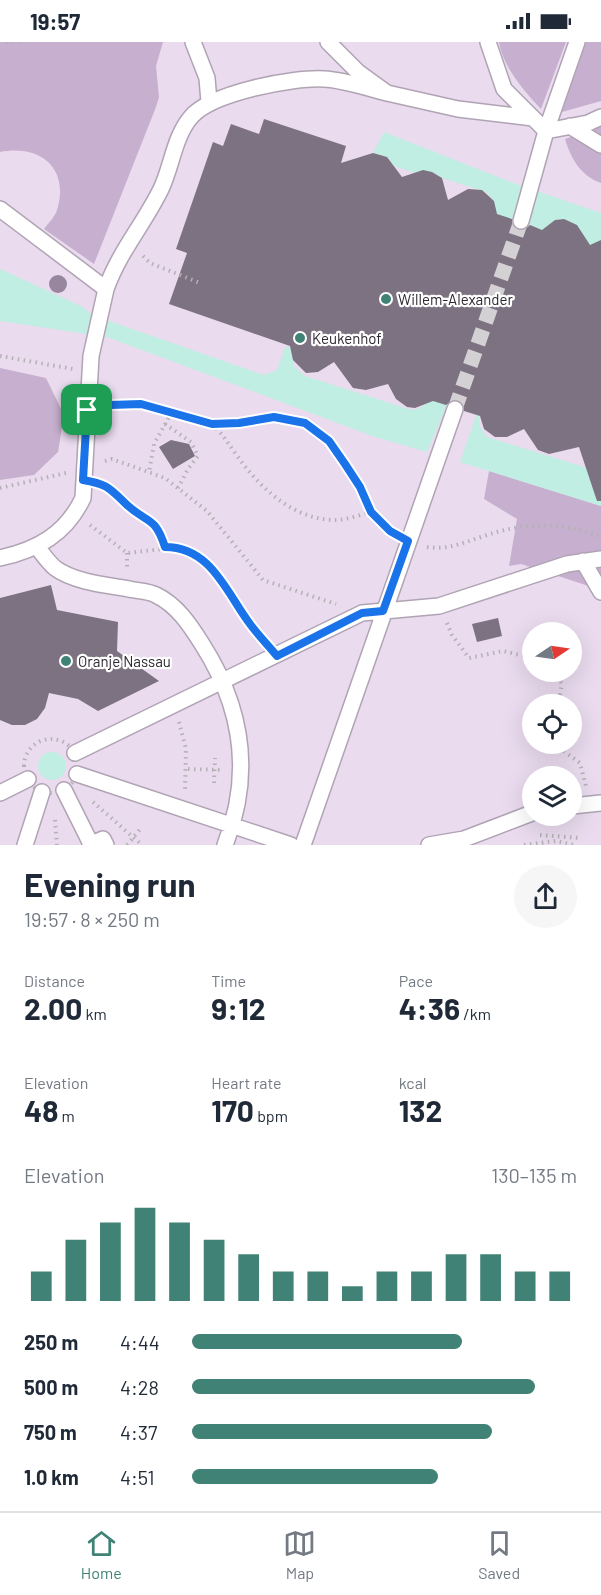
<!DOCTYPE html>
<html lang="en">
<head>
<meta charset="utf-8">
<style>
	body { margin:0; font-family:Barlow,sans-serif; background:#f6f6f7; color:#1f2937; height:100vh; display:flex; flex-direction:column; font-size:22px; white-space:nowrap }
	* { box-sizing:border-box; margin:0 }
	p { font-size:20px; color:#747a83 }
	.icon { flex:none; width:33px; height:33px; fill:none; stroke:currentColor; stroke-width:2; stroke-linecap:round; stroke-linejoin:round }
	.map { position:relative; height:803px; overflow:hidden }
	.drawer { display:flex; flex-direction:column; background:#fff; flex:1 }
	.drawer>* { flex:none }
	.needle { width:39px; rotate:77deg }
	.buttons { position:absolute; left:522px; top:580px; display:grid; gap:12px }
	.buttons a { display:grid; place-items:center; width:60px; height:60px; border-radius:50%; background:#fff; box-shadow:0 6px 24px #0002; font-size:30px }
	.pin { position:absolute; display:grid; place-items:center; width:51px; height:51px; color:#fff; margin:-26px; border-radius:12px; box-shadow:0 3px 9px #0006 }
	.round { display:grid; place-items:center; flex:none; width:63px; height:63px; border-radius:32px; background:#f6f6f7 }
	.summary { display:flex; align-items:center; justify-content:space-between; height:102px; padding:0 24px }
	h1 { font-size:33px; font-weight:700; line-height:45px }
	.figures { display:grid; grid-template-columns:repeat(3,1fr); gap:9px; height:102px; padding:6px 24px }
	.figures div { display:grid; align-content:center }
	.figures b { font-size:30px; font-weight:700 }
	.figures small { font-size:16px; font-weight:400 }
	.figures p { font-size:16px }
	.chart { height:168px; padding:12px 24px }
	.chart p { display:flex; justify-content:space-between }
	.chart svg { width:100%; height:108px; margin-top:6px; stroke:#408376; stroke-width:6 }
	ul { padding:0 24px; list-style:none; font-size:20px }
	li { display:grid; grid-template-columns:96px 72px 1fr; align-items:center; height:45px }
	li i { height:15px; border-radius:8px; background:#408376 }
	.status { display:flex; justify-content:space-between; align-items:center; height:42px; padding:0 30px; background:#fff; direction:ltr }
	.status svg { height:16px; fill:currentColor }
	.tab-bar { display:flex; justify-content:space-around; align-items:center; height:84px; border-top:2px solid #e0e1e3; background:#fff; font-size:16px; color:#747a83 }
	.tab-bar a { display:grid; justify-items:center; gap:3px }
	.tab-bar .selected { color:#408376 }
	.map>svg:first-child { display:block }
</style>
</head>
<body>
<div class="status"><b>19:57</b><svg viewBox="0 0 49 12"><path d="M0 12V9h3v3zM5 12V6h3v6zM10 12V3h3v9zM15 12V0h3v12zM26 1h20v11H26zM47 4h2v5h-2z"/></svg></div>
<div class="map">
<svg width="601" height="803" viewBox="0 0 601 803">
	<rect width="100%" height="100%" fill="#fdfbfe"/>
	<!-- green -->
	<path fill="#eadbef" fill-rule="evenodd" d="M0,0H601V803H0ZM532,591H572V630H532ZM532,663H572V702H532ZM532,735H572V774H532Z"/>
	<!-- forest -->
	<path fill="#c7b0cf" d="M0,0H163L156,24L159,55L156,65L94,222L44,187C48,181 55,175 57,168C70,126 40,102 0,110Z
		M499,0H566L541,67C524,49 503,25 499,0Z
		M584,0H601V59L562,70Z
		M601,84V141C581,134 571,117 565,97Z
		M0,326L46,336L64,373L58,410L34,433L0,438Z
		M489,429L601,464V548L521,522L509,524L517,477L484,457Z"/>
	<!-- water -->
	<path fill="#c0eee3" d="M384,90L516,142L601,171V198L592,209C582,193 576,174 555,178L542,191L528,187L529,182L511,176L510,180L495,175L494,159L486,150L442,136L432,130L415,131L394,124L387,115L373,111Z
		M0,227L81,264L92,273L264,333L277,328L285,305H291L294,324L305,334L412,368L420,366L429,358L449,356L447,363L427,410L375,395L107,295L0,279Z
		M478,368L480,385L487,395L601,430V464L460,420Z
		M38 724a14 14 0 1 1 28 0a14 14 0 1 1-28 0Z"/>
	<!-- building -->
	<path fill="#7d7281" d="M264,77L346,104L341,121L373,111L387,115L402,135L423,128L432,130L442,136L448,158L468,147L482,148L494,159L497,172L512,177V182L518,188H524L530,183L542,188L555,178L564,177L577,183L590,203L601,198V459H597L579,405L549,412L538,408L524,387L507,395H495L484,387L480,374L464,369L463,361L458,358H453L446,363L433,359L415,366L407,365L396,357L388,342L366,348L353,346L334,320L318,330L306,331L293,318L290,304L169,262L187,211L176,207L213,100L223,104L231,82L259,92Z
		M171,398L189,402L195,414L173,427L159,405Z
		M51,543L57,568L118,580L117,609L159,639L98,669L78,657L49,651L45,666L37,677L25,683H12L0,678V556Z
		M498,576L502,594L477,600L472,582Z"/>
	<g fill="none" stroke-linecap="round" stroke-linejoin="round">
		<!-- pedestrian-tunnel -->
		<path stroke="#d4d1d5" stroke-width="15" stroke-dasharray="15 8" stroke-linecap="butt" d="M455,367L521,179"/>
		<defs>
			<path id="pedestrian" d="M193,0L207,36L209,60
				M328,0L358,30L387,51L458,67L533,76
				M488,0L504,47L546,89L588,81L601,75
				M570,84L601,103
				M0,167L106,247L91,314L83,456C66,492 37,508 0,516
				M521,179L546,89L577,0
				M106,247C119,210 144,182 161,147C172,124 174,95 191,75C211,51 293,35 324,37C345,38 367,46 387,51
				M37,505C42,511 48,520 55,526C74,540 106,543 129,547C137,549 149,549 156,553C177,563 190,583 202,602C243,666 253,732 225,803
				M583,519L601,550
				M75,711L362,571L439,564L567,522L601,517
				M77,732L291,803
				M64,748L91,802
				M0,751L28,737
				M572,764L601,761
				M25,803L42,750
				M90,803L103,797L106,803
				M303,803L455,367
				M429,803L464,797L532,771"/>
		</defs>
		<!-- pedestrian casing -->
		<use href="#pedestrian" stroke="#b0a4b4" stroke-width="18"/>
		<!-- path -->
		<path stroke="#b4b1b5" stroke-width="4" stroke-dasharray="1.5 4.5" stroke-linecap="butt" d="M6,0H20
			M143,214L150,221L200,241
			M0,314L73,327
			M108,363L141,362L172,370L154,402L149,430
			M172,370C185,373 199,380 212,382C243,386 273,369 304,381C349,398 356,466 393,490
			M165,382L191,400L198,414L188,427L178,446
			M212,382C223,392 229,403 238,415C260,446 294,478 335,478C346,478 360,473 371,470
			M105,419L112,417L165,436L207,469L263,538L336,562
			M102,442C107,444 156,483 158,487C161,492 163,499 165,505
			M0,446L66,431
			M90,483L127,511L180,505L200,516L216,530L251,584L265,599
			M427,505C447,508 463,501 481,495C524,480 559,479 601,495
			M127,511V528
			M447,581L452,593L469,616L503,609L532,616
			M554,630L562,642L558,663
			M179,680L186,707L185,749
			M24 724a27 27 0 1 1 54 0a27 27 0 1 1-54 0Z
			M554,702L580,721L586,744
			M188,727L224,728
			M214,741L215,716
			M93,760L142,803
			M55,778L57,803
			M540,793L580,796
			M127,803L142,785
			M524,803L556,799L574,803"/>
		<!-- pedestrian -->
		<use href="#pedestrian" stroke="#fff" stroke-width="15"/>
	</g>
	<!-- trees -->
	<circle fill="#98869e" cx="58" cy="242" r="9"/>
	<g fill="none" stroke-linecap="round" stroke-linejoin="round">
		<defs>
			<path id="route" d="M141,362L212,382L239,381L274,375L305,381L329,399L345,422L360,445L371,470L390,489L408,499L383,569L362,571L277,614C268,603 258,593 250,582C226,550 211,505 165,505C155,474 148,482 127,463C110,447 108,442 83,438L87,368L110,363Z"/>
		</defs>
		<!-- route casing -->
		<use href="#route" stroke="#fff" stroke-width="12"/>
		<!-- route -->
		<use href="#route" stroke="#1a73e8" stroke-width="8"/>
	</g>
	<!-- markers -->
	<g fill="#408376" stroke="#fff" stroke-width="2">
		<circle cx="386" cy="257" r="6"/>
		<circle cx="300" cy="296" r="6"/>
		<circle cx="66" cy="619" r="6"/>
	</g>
	<g text-anchor="middle" dominant-baseline="central" stroke-width="4.5" stroke-linejoin="round" paint-order="stroke">
		<!-- poi labels -->
		<g font-size="15" fill="#2e2930" stroke="#fff" text-anchor="start">
			<text x="398" y="257">Willem-Alexander</text>
			<text x="312" y="296">Keukenhof</text>
			<text x="78" y="619">Oranje Nassau</text>
		</g>
	</g>
</svg>
<div class="buttons">
<a><svg class="needle" viewBox="-14 -14 28 28"><path d="M0-13l5 13h-10z" fill="#e53935"/><path d="M0 13l5-13h-10z" fill="#747a83"/></svg></a>
<a><svg class="icon" aria-label="locate" viewBox="0 0 24 24"><circle cx="12" cy="12" r="6"/><path d="M12 2v4M12 18v4M2 12h4M18 12h4"/></svg></a>
<a><svg class="icon" aria-label="layers" viewBox="0 0 24 24"><path d="M12 4l9 5-9 5-9-5zM3 14l9 5 9-5"/></svg></a>
</div>
<div class="pin" style="left:87px;top:368px;background:#1e9e55"><svg class="icon" aria-label="arrive" viewBox="0 0 24 24"><path d="M6 21V4h12l-3 4 3 4H6"/></svg></div>
</div>
<section class="drawer">
<div class="summary"><div><h1>Evening run</h1><p>19:57 · 8 × 250 m</p></div><a class="round"><svg class="icon" aria-label="share" viewBox="0 0 24 24"><path d="M12 15V3M7 8l5-5 5 5M5 13v7h14v-7"/></svg></a></div>
<div class="figures">
<div><p>Distance</p><b>2.00<small> km</small></b></div>
<div><p>Time</p><b>9:12</b></div>
<div><p>Pace</p><b>4:36<small> /km</small></b></div>
</div>
<div class="figures">
<div><p>Elevation</p><b>48<small> m</small></b></div>
<div><p>Heart rate</p><b>170<small> bpm</small></b></div>
<div><p>kcal</p><b>132</b></div>
</div>
<div class="chart"><p><span>Elevation</span>130–135 m</p>
<svg viewBox="0 0 160 44" preserveAspectRatio="none"><path d="M5 44V32M15 44V19M25 44V12M35 44V6M45 44V12M55 44V19M65 44V25M75 44V32M85 44V32M95 44V38M105 44V32M115 44V32M125 44V25M135 44V25M145 44V32M155 44V32"/></svg>
</div>
<ul>
<li><b>250 m</b>4:44<i style="width:70%"></i></li>
<li><b>500 m</b>4:28<i style="width:89%"></i></li>
<li><b>750 m</b>4:37<i style="width:78%"></i></li>
<li><b>1.0 km</b>4:51<i style="width:64%"></i></li>
</ul>
</section>
<nav class="tab-bar">
<a class="selected"><svg class="icon" aria-label="home" viewBox="0 0 24 24"><path d="M3 11l9-7 9 7M6 9v11h12V9"/></svg>Home</a>
<a><svg class="icon" aria-label="map" viewBox="0 0 24 24"><path d="M3 6l6-2 6 2 6-2v14l-6 2-6-2-6 2zM9 4v14M15 6v14"/></svg>Map</a>
<a><svg class="icon" aria-label="saved" viewBox="0 0 24 24"><path d="M7 4h10v16l-5-4-5 4z"/></svg>Saved</a>
</nav>
</body>
</html>
